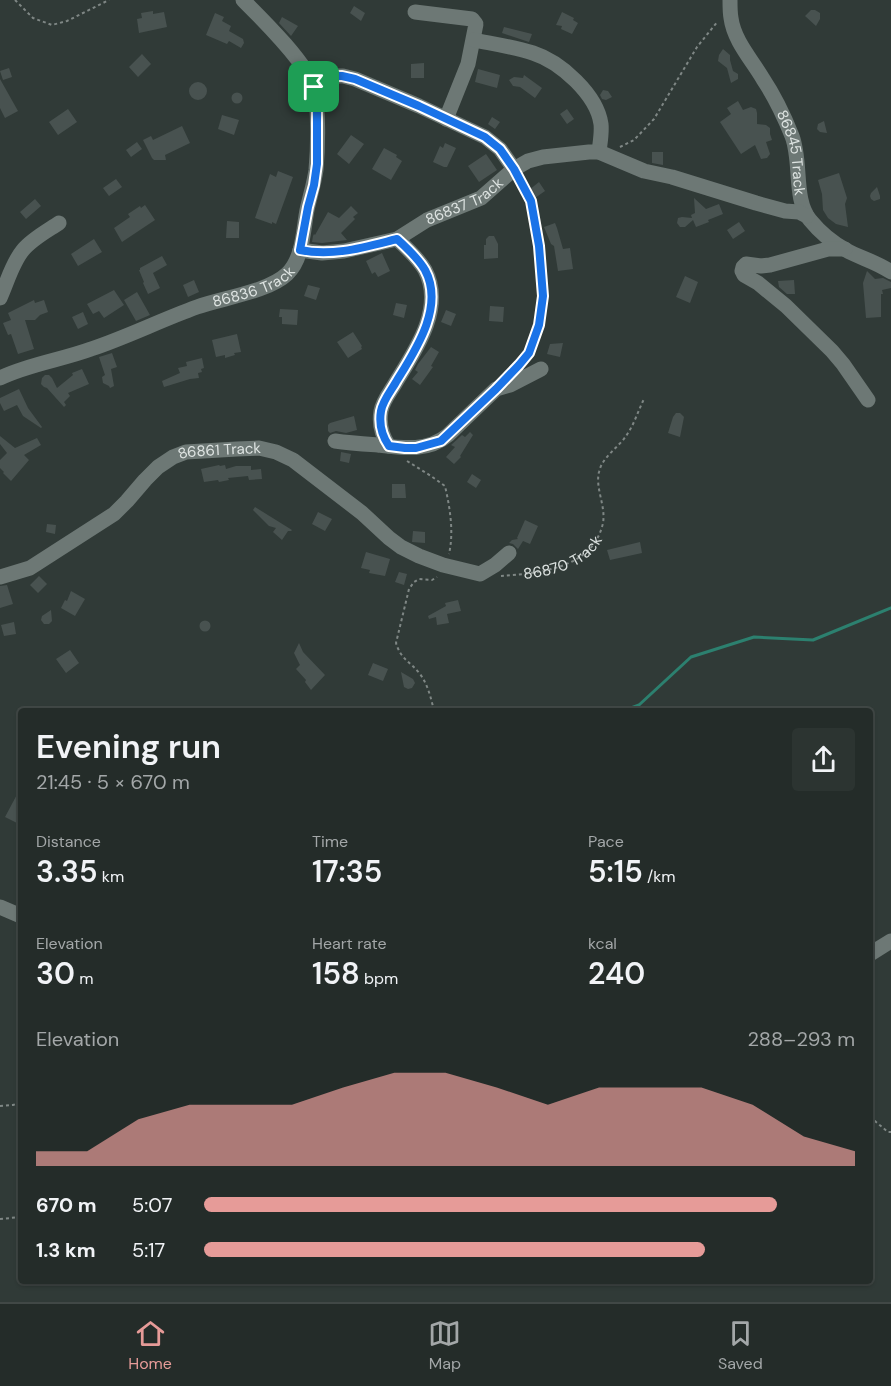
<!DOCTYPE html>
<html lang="en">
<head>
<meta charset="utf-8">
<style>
	body { margin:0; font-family:"DM Sans",sans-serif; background:#2c3431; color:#f1f3f6; height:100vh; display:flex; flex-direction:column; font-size:22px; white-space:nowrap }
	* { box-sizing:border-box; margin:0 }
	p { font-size:20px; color:#a3a7a8 }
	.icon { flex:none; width:33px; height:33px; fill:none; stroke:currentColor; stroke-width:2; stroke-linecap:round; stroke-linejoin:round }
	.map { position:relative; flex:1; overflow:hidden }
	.details { position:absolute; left:18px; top:708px; width:855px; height:576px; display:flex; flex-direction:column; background:#242c29; border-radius:6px; box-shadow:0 2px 4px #0004,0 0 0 2px #414846 }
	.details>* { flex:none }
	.pin { position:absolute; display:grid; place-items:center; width:51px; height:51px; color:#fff; margin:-26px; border-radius:12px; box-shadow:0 3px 9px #0006 }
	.round { display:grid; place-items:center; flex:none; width:63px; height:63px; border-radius:6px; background:#2c3431 }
	.overview { display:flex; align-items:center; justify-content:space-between; height:102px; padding:0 18px }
	h1 { font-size:33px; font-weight:600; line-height:45px }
	.stats { display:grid; grid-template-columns:repeat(3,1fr); gap:9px; height:102px; padding:6px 18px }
	.stats div { display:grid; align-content:center }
	.stats b { font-size:30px; font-weight:600 }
	.stats small { font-size:16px; font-weight:400 }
	.stats p { font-size:16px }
	.chart { height:168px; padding:12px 18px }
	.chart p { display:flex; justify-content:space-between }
	.chart svg { width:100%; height:108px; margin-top:6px; fill:#e69b98; opacity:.7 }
	ul { padding:0 18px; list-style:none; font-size:20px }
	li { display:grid; grid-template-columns:96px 72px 1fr; align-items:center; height:45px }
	li i { height:15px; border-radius:8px; background:#e69b98 }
	.menu { display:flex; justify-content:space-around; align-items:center; height:84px; border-top:2px solid #414846; background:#242c29; font-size:16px; color:#a3a7a8 }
	.menu a { display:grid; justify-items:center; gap:3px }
	.menu .selected { color:#e69b98 }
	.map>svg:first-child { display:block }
</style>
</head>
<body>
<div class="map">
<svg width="891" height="1302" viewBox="0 0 891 1302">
	<rect width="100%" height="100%" fill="#303a37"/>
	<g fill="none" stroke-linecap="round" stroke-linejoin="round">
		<!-- stream -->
		<path stroke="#2c806f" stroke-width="3" d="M623,711L639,705L691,657L754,637L813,640L891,608"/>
	</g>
	<!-- building -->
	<path fill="#485250" d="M354,6L365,13L361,21L350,13Z
		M811,10H815L820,13V19L816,26L805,16Z
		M153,11V14L164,12L167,27L139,33L137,19L142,18L141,13Z
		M562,12L574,18L573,20L578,23L572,34L561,29L562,26L556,25Z
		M215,13L224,17L222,21L231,26L229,31L243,39L244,43L241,48L229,41L227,44L206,35Z
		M282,17L298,26L291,36L279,23Z
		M504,27L532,34L529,42L502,33Z
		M723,49L730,55V60L733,71L738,74V79L731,83L727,68L718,61L719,55Z
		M142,54L151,64L138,77L129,67Z
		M424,63V78H411V64Z
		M9,68L12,77L3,80L0,71Z
		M478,69L500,75L497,88L475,82Z
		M524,75L542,88L535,98L520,87L513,86L509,80L514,77L523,78Z
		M0,79L18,111L5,118L0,108Z
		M189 91a9 9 0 1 1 18 0a9 9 0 1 1-18 0Z
		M603,90L608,91L612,97L606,100L602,99L600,95Z
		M231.5 98a5.5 5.5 0 1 1 11 0a5.5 5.5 0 1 1-11 0Z
		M738,101L743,110L751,107L756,109L757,113V124L766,125L770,128V134L772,140L766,142L770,154L767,158L761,159L755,145L741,154L720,122L731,114L727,108Z
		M68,109L77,122L58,135L49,122Z
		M567,109L574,119L567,124L560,114Z
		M222,115L239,120L234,135L218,129Z
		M492,117L500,122L495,129L488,124Z
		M824,121L827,133L820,132L817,129L818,124Z
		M182,126L190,143L165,155L166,160H154L152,158L143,140L151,136L153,140Z
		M351,135L364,144L349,164L337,154Z
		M137,142L142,149L131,157L126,150Z
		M445,143L456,148L447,167H444L433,162L440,146L443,148Z
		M384,148L397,155L396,157L402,161L391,180L372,169Z
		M652,152H663V165L652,163Z
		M486,154L497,170L479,182L468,166Z
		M278,171L293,177L276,224L272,222V224L255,218L270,174L276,177Z
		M839,173L847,198L845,204L848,227L836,224L828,218L823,210L822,194L818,180Z
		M116,179L122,187L109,196L103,188Z
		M539,182L545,191L535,198L529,190Z
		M877,187L880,196V199L874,201L871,199L870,196L871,193Z
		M694,198L706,209L719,204L723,214L708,220L709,222L696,227L693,220L685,227H680L677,223L678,218L682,217L692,218L691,215L695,213Z
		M35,199L41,206L26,219L20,212Z
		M145,205L155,220L122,242L114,228L130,217L128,214L140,206L141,208Z
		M351,206L358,213L353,217L355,219L341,233L347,240L322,243L312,242L313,236L314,234L315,235L328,212L339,218Z
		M227,221L239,222V238H226Z
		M739,222L745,231L733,239L727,230Z
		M555,223L557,228L563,249L570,248L573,269L558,271L554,246L551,244L544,227Z
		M489,236H494L498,244V258L484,259V245H486V239Z
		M94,239L102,252L78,266L71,254Z
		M382,253L390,271L378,277L375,272L372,274L366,261Z
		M162,256L167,265L153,273L160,288L148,294L143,283L144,282L139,270H140V268Z
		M867,271L875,279L883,278L891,282V288L882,290L883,294H881V317L866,318L863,283Z
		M685,276L698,282L690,303L676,297Z
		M194,280L199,292L188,297L183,285Z
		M794,280L795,294H787L779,287L778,281Z
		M308,285L320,288L316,300L304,296Z
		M114,290L124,305L104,318L99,311L93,314L87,304Z
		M137,292L150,315L136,321L124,300Z
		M34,300L35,303L44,300L48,312L40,315L35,320H25L34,349L18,354L11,334L8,335L3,323L11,320L8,313Z
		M396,303L407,305L404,318L393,315Z
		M490,306L504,307L503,322L489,321Z
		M280,309L298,310L297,325L282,324V317H279Z
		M446,310L456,314L451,326L441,322Z
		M83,312L88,324L78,329L72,317Z
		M353,332L362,346L361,347L362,349L348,358L337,342Z
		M237,334L241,352L234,353L235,355L225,358V355L216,357L212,340Z
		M563,343L560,357L547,354L550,344Z
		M431,347L439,352L431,366L433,367L420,385L412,379L418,372L415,370L418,364Z
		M112,353L117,367L111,369L114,386L110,388L109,386L103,383L102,377L105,375L99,357Z
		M202,358L204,368L201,369L202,372L198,373L199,378L190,379L164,387L162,381L180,373L178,368L187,366L186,362Z
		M82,369L89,384L68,393L70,396L64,402L66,405L64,407L47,388L44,387L41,384L42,378L45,375H49L52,378L57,388L73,375L72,373Z
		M19,389L28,408L42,427L41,428L23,416L17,405L4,411L0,403V398Z
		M676,413H680L684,417L680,437L668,433L673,417Z
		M354,416L357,430L346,433L336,431L330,433L328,431V425L330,423Z
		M470,432L473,435L460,456L461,457L454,464L446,457L455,447L451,445L462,435L465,437Z
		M0,436L15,448L37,438L41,445L24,455L29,460L11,481L3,473L4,472L0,468V460L7,453L0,444Z
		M341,452L351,454L349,463L340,461Z
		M219,465L220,466L225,465L226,469L236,466H251V470L261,469L262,479L249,480L248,476L228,478L229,480L219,482L218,480L204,482L201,469Z
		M472,474L481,480L476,488L467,482Z
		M392,484H405L406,498H392Z
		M255,507L292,530L291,531H288L282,540L273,532L276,528L269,526L253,510Z
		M318,512L332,519L325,531L312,524Z
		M525,520L538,526L530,544L523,541L518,549L513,544L509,543L512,540L518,539L517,538Z
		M47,524L56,525L55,534L46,532Z
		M413,531L425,532V543L412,542Z
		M640,542L642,553L610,560L607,550Z
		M366,552L390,559L385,576L369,573L370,570L361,568Z
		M399,572L407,574L404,585L395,582Z
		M39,576L47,584L38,593L30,585Z
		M7,585L13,604L0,608V586Z
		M71,591L85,599L75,616L61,608L65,600L67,601Z
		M458,600L461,611L447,614L449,623L437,625L436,617L429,619L428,616L446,606L445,603Z
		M51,610L52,621L49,624H44L41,620L42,616Z
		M199.5 626a5.5 5.5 0 1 1 11 0a5.5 5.5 0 1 1-11 0Z
		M14,622L16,634L4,636L1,625Z
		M299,643L303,652L325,675L311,690L305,682L306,680L296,669L300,665L294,653Z
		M70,650L79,663L66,673L56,659Z
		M373,663L388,669L383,681L368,675Z
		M401,672L413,679L415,683L412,688L408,689L404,687Z
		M21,787V825L5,817Z"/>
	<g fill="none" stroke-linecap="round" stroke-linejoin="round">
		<!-- path -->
		<g stroke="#7f8785" stroke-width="2" stroke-dasharray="3 3" stroke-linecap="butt">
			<path d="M15,0L33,18L52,25L67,21L109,0"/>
			<path d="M620,147L634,140L654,119L697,47L718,21"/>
			<path d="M519,366L529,353L539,325L543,296L539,246L533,214L531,201L519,179"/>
			<path d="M407,461L431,476L445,486C450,508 454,532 449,554"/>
			<path id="s1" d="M501,576C539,573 593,569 603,523C606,506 595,488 599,472C602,457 618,448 626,436C634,425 638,411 644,399"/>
			<path d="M434,711C431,698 428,685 420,674C411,662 401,660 396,643L409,589L414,582L419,579L432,580L437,577"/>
			<path d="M0,1106L13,1105L21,1102"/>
			<path d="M870,1117L888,1132H891"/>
			<path d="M0,1219L21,1217"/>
		</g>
		<!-- minor -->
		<g stroke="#6d7875" stroke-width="15">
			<path id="s2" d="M730,0C730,6 730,13 731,18C734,41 752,60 763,79C775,97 784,116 792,136C802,162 793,199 810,220C819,231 833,243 846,250C860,258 877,262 891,272"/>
			<path d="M415,12L472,19L476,24L468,64L446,119"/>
			<path d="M474,40C494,44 514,47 533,53C561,62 597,95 601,124C602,133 600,143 599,152"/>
			<path d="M309,76H343L355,79L419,106L485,137L500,149L514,169"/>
			<path d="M845,249H828L770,265L761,266L746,264L743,267L742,271L744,275L758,283L786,306L832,351L843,364L868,400"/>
			<path id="s3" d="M300,250L322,253L344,251L397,239L427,220L481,198L514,169L528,161L543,157L589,152H599L644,171L672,177L756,203L785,211L799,212L807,216"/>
			<path d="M0,298C7,283 12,263 23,250C32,239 47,231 59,223"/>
			<path id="s4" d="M0,378C29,364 61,360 91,349C127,337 161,320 197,307C222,298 268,292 287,274C303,259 303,231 307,210C310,196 314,184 316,170C318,148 319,109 314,88C308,64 262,19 243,0"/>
			<path d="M335,441C349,443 364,444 378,445C402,448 428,452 448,435L496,389L510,385L541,369"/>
			<path d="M389,446C382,436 379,423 381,411C383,400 391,391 396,382C415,351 445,308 425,270C418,258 407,248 397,239"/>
			<path id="s5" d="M0,577L30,568L114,514L127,501L145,480L158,467L173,457L186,452L237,449L259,448L276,452L293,460L362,513L389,538L401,547L419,556L443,565L480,574L495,565L509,553"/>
			<path d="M0,907L21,916"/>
			<path d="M870,954L891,941"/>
		</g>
	</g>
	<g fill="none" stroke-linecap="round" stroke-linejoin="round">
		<defs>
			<path id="route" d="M309,76H342L355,79L419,106L485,137L500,149L514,169L531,201L539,246L543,296L539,325L529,353L519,365L496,389L441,441L416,448H405L389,446C382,436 379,423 381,411C383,400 391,391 396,382C415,351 445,307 425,270C418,258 407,248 397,239C365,247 333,257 300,250L308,207L314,185L317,164V109L314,87Z"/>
		</defs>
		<!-- route casing -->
		<use href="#route" stroke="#fff" stroke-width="12"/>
		<!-- route -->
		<use href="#route" stroke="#1a73e8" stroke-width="8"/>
	</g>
	<g text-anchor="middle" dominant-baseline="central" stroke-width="6" stroke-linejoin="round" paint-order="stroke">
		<!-- street labels -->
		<g font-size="15" fill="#dde3e1" stroke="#303a37">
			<text stroke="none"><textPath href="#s2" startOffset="168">86845 Track</textPath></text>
			<text stroke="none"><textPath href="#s3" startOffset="176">86837 Track</textPath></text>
			<text stroke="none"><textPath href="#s4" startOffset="270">86836 Track</textPath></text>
			<text stroke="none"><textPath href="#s5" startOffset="261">86861 Track</textPath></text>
			<text stroke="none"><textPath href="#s1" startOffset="66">86870 Track</textPath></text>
		</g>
	</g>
</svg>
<div class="pin" style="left:314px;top:87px;background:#1e9e55"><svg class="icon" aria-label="arrive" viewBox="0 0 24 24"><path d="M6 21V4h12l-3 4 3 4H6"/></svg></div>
<section class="details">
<div class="overview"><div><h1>Evening run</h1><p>21:45 · 5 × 670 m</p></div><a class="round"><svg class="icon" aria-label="share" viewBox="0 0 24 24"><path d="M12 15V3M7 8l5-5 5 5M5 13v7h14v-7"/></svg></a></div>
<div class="stats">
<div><p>Distance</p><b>3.35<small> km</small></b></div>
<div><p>Time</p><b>17:35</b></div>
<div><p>Pace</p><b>5:15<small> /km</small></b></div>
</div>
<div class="stats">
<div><p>Elevation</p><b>30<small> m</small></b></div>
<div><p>Heart rate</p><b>158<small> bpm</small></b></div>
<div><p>kcal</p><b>240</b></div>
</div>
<div class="chart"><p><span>Elevation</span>288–293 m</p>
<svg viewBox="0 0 160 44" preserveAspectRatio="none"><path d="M0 44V38L10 38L20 25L30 19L40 19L50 19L60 12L70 6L80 6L90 12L100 19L110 12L120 12L130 12L140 19L150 32L160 38V44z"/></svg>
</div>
<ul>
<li><b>670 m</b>5:07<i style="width:88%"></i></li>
<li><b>1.3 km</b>5:17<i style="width:77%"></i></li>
</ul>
</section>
</div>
<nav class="menu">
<a class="selected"><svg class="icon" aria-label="home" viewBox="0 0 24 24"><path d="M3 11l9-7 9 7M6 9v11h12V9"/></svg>Home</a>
<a><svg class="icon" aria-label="map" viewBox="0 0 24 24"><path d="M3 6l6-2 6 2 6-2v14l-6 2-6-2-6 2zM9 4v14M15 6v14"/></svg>Map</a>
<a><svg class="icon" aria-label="saved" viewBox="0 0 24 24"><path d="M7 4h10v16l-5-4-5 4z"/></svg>Saved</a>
</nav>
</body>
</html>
